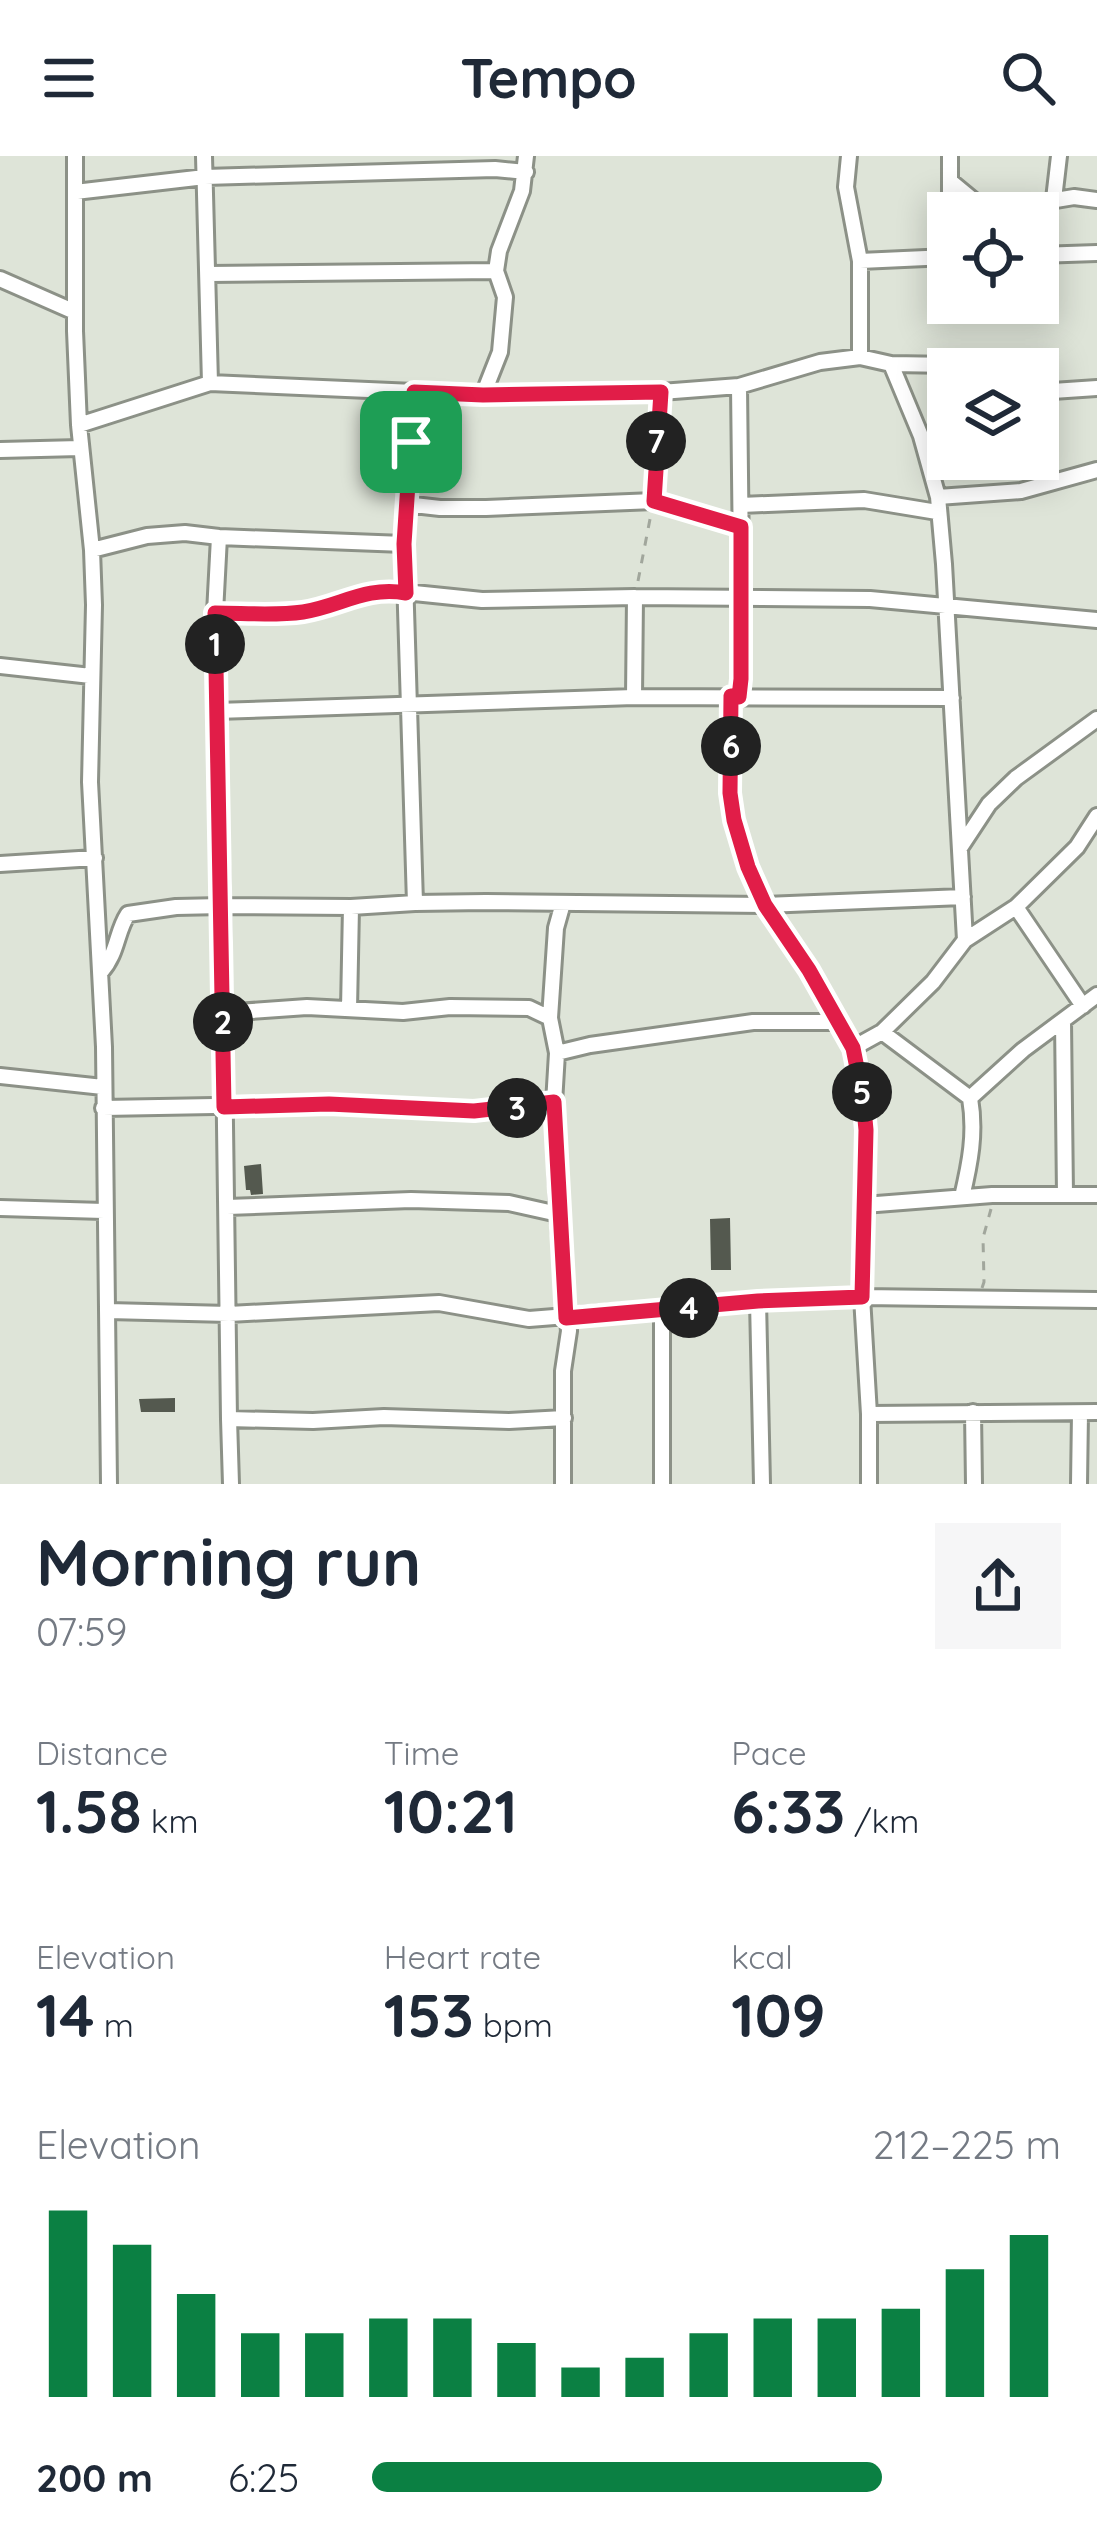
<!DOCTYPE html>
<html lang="en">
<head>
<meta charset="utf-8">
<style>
	body { margin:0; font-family:Quicksand,sans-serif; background:#f6f6f7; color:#1f2937; height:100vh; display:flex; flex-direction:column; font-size:45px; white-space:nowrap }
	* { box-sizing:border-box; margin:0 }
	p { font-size:39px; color:#747a83 }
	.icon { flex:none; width:66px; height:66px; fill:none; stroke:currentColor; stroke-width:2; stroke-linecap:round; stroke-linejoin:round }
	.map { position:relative; height:1328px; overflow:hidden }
	.sheet { display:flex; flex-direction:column; background:#fff; flex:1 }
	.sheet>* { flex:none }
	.buttons { position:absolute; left:927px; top:36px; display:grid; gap:24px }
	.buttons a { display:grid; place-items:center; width:132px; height:132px; border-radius:0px; background:#fff; box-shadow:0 6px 30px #0003; font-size:60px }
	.pin { position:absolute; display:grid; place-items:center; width:102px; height:102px; color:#fff; margin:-51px; border-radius:24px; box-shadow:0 6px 18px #0006 }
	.km { position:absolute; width:60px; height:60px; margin:-30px; border-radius:50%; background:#222; color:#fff; font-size:33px; line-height:60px; text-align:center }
	.round { display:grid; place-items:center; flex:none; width:126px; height:126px; border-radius:0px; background:#f6f6f7 }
	.overview { display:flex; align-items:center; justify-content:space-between; height:204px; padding:0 36px }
	h1 { font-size:66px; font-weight:700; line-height:90px }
	.stats { display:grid; grid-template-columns:repeat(3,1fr); gap:18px; height:204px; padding:12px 36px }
	.stats div { display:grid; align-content:center }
	.stats b { font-size:60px; font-weight:700 }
	.stats small { font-size:33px; font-weight:400 }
	.stats p { font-size:33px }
	.chart { height:336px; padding:24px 36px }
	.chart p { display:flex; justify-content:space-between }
	.chart svg { width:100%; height:216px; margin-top:12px; stroke:#0b8043; stroke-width:6 }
	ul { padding:0 36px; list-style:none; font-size:39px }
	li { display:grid; grid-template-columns:192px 144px 1fr; align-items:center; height:90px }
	li i { height:30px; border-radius:15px; background:#0b8043 }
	header { display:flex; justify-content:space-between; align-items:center; height:156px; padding:0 36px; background:#fff; font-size:54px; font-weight:700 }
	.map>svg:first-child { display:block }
</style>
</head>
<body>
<header><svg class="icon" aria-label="menu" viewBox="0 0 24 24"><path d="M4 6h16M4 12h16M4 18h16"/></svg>Tempo<svg class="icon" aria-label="search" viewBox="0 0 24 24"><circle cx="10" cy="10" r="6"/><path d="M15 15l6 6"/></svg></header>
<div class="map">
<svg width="1097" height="1328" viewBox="0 0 1097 1328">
	<rect width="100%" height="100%" fill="#dee4d8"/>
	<!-- building -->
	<path fill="#54594f" d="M261,1008L263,1038L251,1039L250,1034H246L244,1010Z
		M730,1062L731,1114H711L710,1063Z
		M175,1242V1256H141L139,1243Z"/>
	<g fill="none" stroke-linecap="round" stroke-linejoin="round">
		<defs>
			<path id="minor" d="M75,0V175L79,269L92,394L94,449L90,626L104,891L109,1328
				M204,0L210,227
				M849,0L846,31L860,105V201
				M950,0V57
				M950,25L973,44L996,54L1074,41L1097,44
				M75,36L205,21L495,13L526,16
				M1054,43L1059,0
				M1038,99L1097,97
				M860,105L948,101
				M209,118L496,115
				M0,123L75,156
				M891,208L921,280L938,341L944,408L965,784
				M414,236L404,388L415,747
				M1038,236L1097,232
				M483,239L500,196L505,141L496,115L499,95L522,35L526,0
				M79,269L210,227L483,239L661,236L739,230L820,206L860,201L891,208L953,209L971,213
				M0,294L80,292
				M938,341L1021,335L1097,314
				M654,345L661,236
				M405,348L440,352H486L654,345L741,371
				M741,349L864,344L937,356
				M219,381L215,457L222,750L351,751L415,747L486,746L765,749L963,741
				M92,394L147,380L185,377L219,381L404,388
				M215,457H298L385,434L482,444L635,441L870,443L1097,464
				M0,510L91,520
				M731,540V637L734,664L748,711L765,749L809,815L853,892L864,942L866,974L862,1141L869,1258V1328
				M634,541L635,441
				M739,541L742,493L739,230
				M216,555L634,541L952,542
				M960,692L989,648L1016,622L1097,563
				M0,708L95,702
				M563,747L556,772L550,862L557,897L554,947L558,1058L569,1175L563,1215V1328
				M1016,751L1083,850
				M101,816C118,797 116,776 128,758L176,751L222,750L229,1263
				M349,853L351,751
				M223,857L307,851L403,856L450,851L529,852L550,862
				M1063,865L1065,1039
				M882,876L970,942C976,977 970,1007 962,1041
				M853,892L882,876L933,826L965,784L1016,751L1077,691L1097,660
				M557,897L590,889L753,866H837
				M0,920L103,931
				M970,942L1023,894L1097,839
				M103,952L329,948L474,954L554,947
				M864,1049L992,1039H1097
				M227,1051L411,1044L509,1047L558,1058
				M0,1052L104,1055
				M758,1145L762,1328
				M108,1155L229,1158L439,1147L529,1163L758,1145L862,1141L1097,1144
				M662,1155V1328
				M973,1256L974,1328
				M869,1258L1097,1256
				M231,1328L229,1263L313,1265L384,1261L509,1265L564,1262
				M1079,1328L1080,1257"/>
		</defs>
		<!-- minor casing -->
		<use href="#minor" stroke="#8c9187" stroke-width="20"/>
		<!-- path -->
		<path stroke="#a1a69c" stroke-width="3" stroke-dasharray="9 9" stroke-linecap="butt" d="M638,425L651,358
			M982,1132L984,1126L983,1082L991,1053"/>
		<!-- minor -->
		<use href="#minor" stroke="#fff" stroke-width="14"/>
	</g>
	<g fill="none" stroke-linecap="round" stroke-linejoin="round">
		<defs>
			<path id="route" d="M414,236L483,239L661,236L654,345L741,371V523L739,541L731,540L730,637L734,664L748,711L765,749L809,814L853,892L863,942L866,974L862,1141L758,1145L566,1162L554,946L474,955L329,948L224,951L215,457C243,457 274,460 303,456C341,450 365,430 406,437L404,388Z"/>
		</defs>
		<!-- route casing -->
		<use href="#route" stroke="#fff" stroke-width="24"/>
		<!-- route -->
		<use href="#route" stroke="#e11d48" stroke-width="15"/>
	</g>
</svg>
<div class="buttons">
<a><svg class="icon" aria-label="locate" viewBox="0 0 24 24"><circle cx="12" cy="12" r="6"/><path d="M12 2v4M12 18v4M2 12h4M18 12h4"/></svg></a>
<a><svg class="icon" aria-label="layers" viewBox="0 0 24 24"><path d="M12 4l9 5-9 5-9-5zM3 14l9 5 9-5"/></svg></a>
</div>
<div class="pin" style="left:411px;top:286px;background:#1e9e55"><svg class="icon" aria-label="arrive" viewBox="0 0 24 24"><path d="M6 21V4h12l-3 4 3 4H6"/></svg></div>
<b class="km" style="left:215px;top:488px">1</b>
<b class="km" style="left:223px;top:866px">2</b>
<b class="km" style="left:517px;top:952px">3</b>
<b class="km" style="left:689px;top:1152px">4</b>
<b class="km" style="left:862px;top:936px">5</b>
<b class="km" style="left:731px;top:590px">6</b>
<b class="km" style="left:656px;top:285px">7</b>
</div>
<section class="sheet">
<div class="overview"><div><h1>Morning run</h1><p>07:59</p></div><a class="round"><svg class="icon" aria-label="share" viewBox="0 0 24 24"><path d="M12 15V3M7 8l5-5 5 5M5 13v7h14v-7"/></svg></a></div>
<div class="stats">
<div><p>Distance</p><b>1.58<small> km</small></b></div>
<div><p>Time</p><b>10:21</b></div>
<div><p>Pace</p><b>6:33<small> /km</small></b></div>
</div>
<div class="stats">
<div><p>Elevation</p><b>14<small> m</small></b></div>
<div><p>Heart rate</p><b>153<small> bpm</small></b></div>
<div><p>kcal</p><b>109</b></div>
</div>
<div class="chart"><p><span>Elevation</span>212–225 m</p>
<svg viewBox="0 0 160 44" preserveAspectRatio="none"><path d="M5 44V6M15 44V13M25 44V23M35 44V31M45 44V31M55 44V28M65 44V28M75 44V33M85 44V38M95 44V36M105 44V31M115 44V28M125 44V28M135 44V26M145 44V18M155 44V11"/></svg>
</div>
<ul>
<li><b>200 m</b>6:25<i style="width:74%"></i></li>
</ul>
</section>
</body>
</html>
